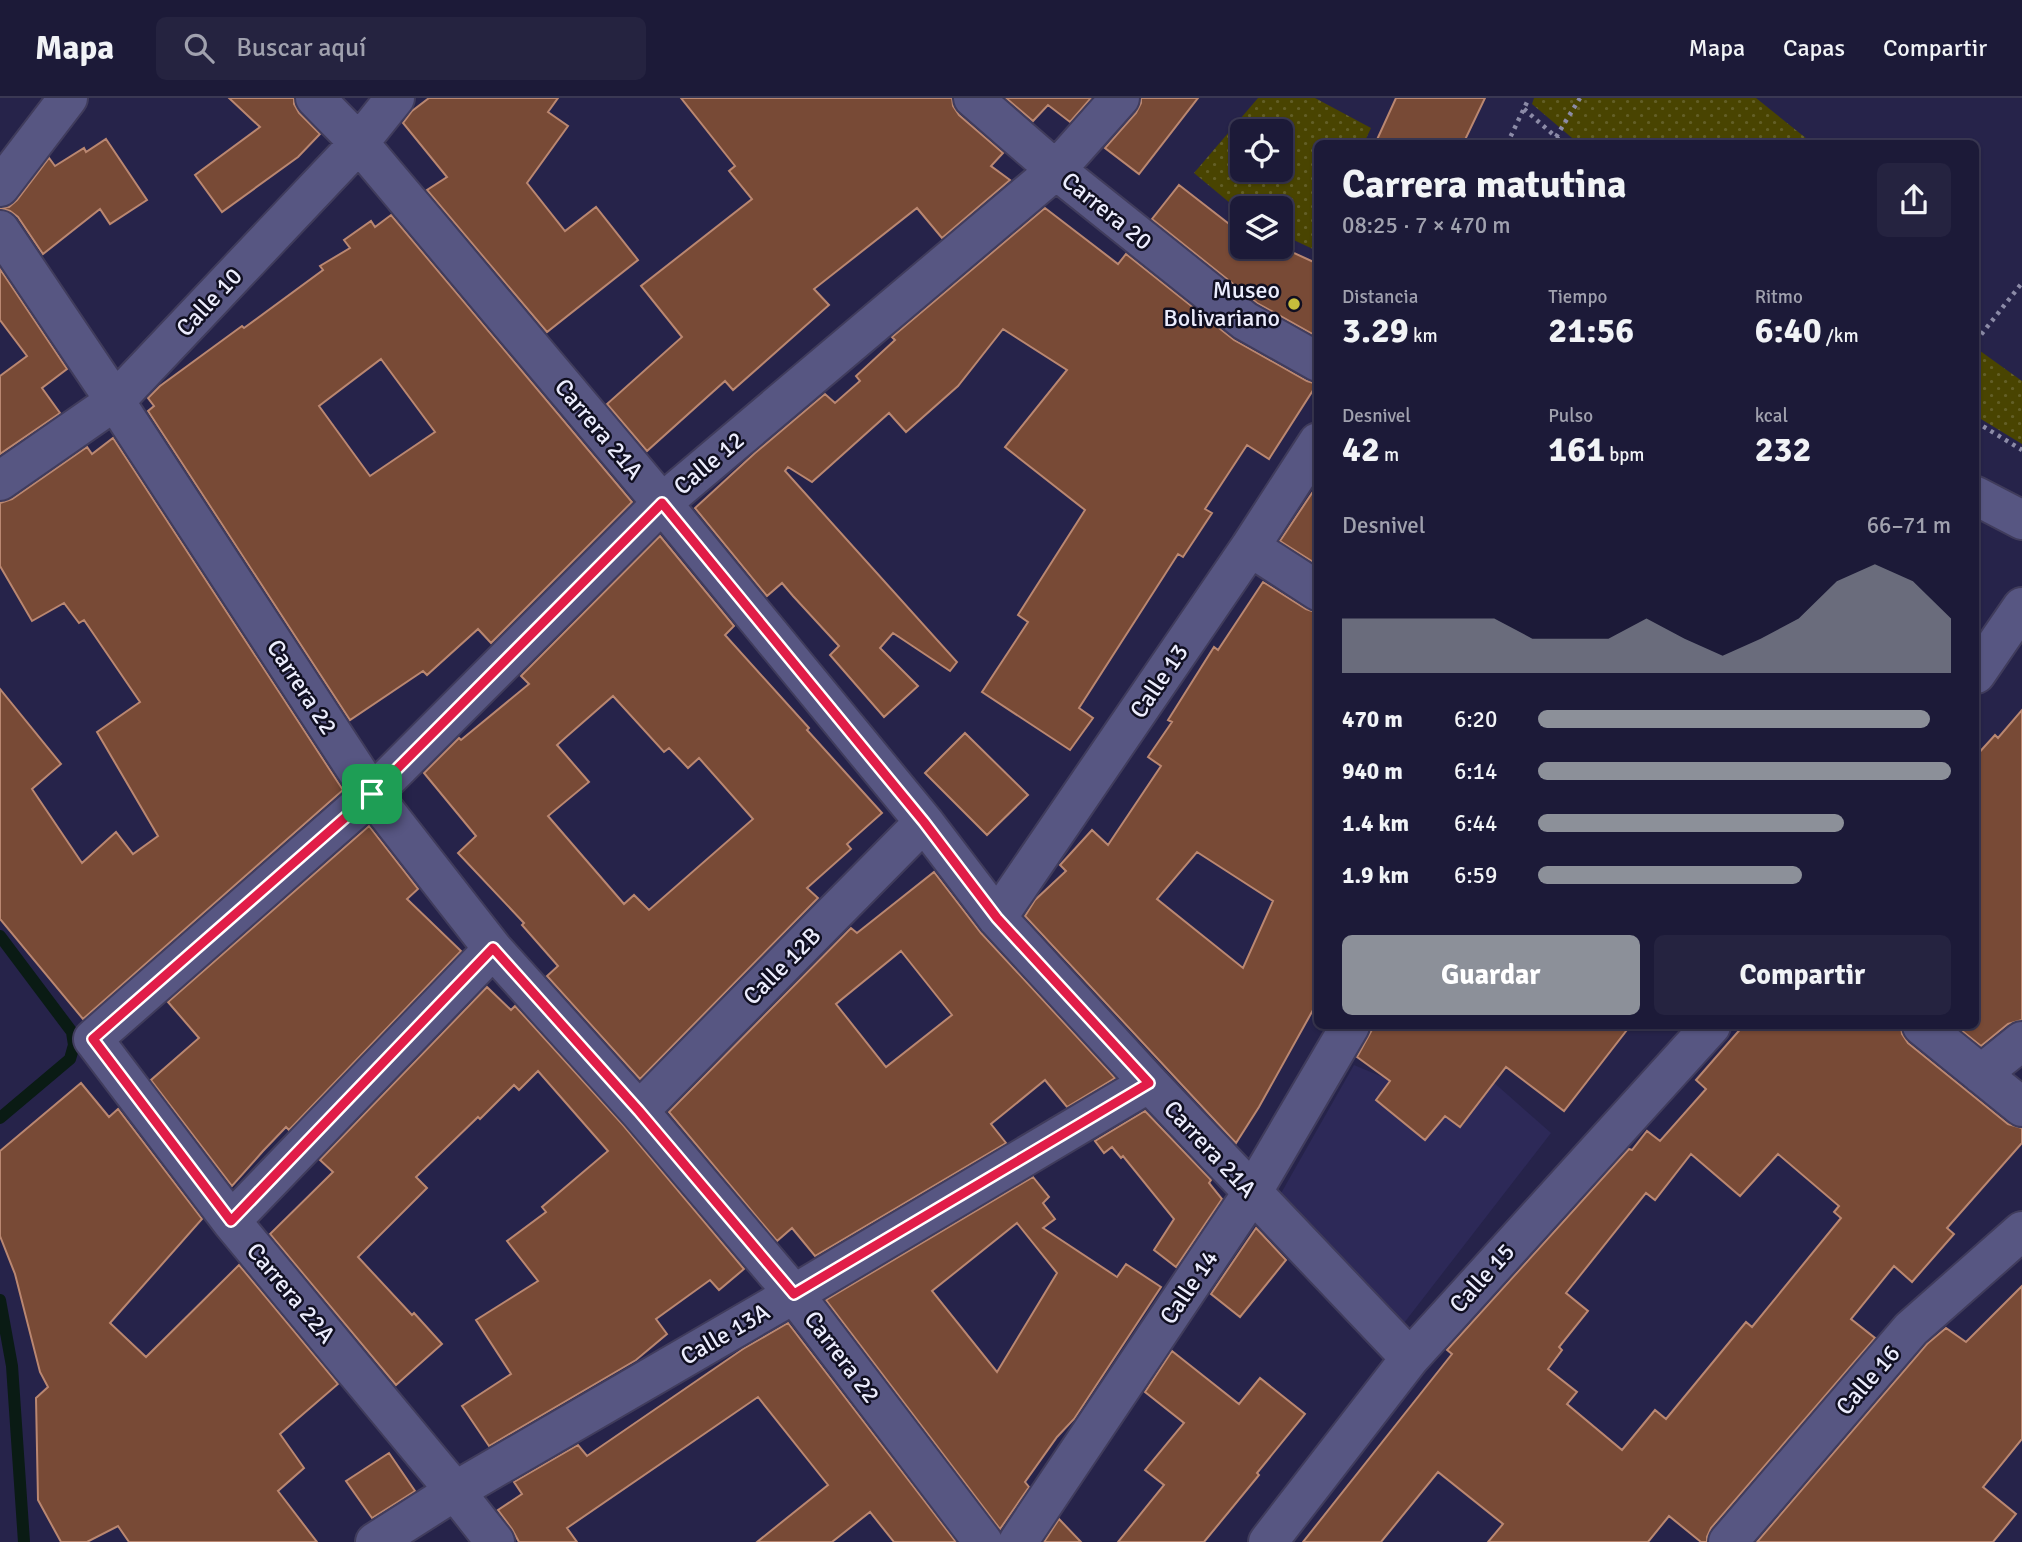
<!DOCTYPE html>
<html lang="es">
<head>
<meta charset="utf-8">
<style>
	body { margin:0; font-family:Signika,sans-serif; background:#252340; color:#f1f3f6; height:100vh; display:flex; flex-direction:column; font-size:26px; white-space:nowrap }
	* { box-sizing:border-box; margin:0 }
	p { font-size:23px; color:#a0a1ae }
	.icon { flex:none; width:38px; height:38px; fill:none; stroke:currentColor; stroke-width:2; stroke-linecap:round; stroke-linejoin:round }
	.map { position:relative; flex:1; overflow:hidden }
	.side { position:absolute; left:1314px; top:42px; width:665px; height:889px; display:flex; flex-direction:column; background:#1c1a38; border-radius:10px; box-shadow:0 2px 5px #0004,0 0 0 2px #3a3853 }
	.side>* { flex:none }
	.fabs { position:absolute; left:1230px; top:21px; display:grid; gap:14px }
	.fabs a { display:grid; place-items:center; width:63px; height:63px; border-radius:10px; background:#1c1a38; box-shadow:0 2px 5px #0004,0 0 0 2px #3a3853; font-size:35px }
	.pin { position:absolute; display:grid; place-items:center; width:60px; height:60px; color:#fff; margin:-30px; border-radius:14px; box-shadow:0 4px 10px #0006 }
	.round { display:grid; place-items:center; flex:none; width:74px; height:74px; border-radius:10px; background:#252340 }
	.summary { display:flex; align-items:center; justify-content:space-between; height:119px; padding:0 28px }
	h1 { font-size:38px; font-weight:700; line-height:52px }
	.metrics { display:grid; grid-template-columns:repeat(3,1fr); gap:10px; height:119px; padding:7px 28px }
	.metrics div { display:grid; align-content:center }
	.metrics b { font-size:35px; font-weight:700 }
	.metrics small { font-size:19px; font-weight:400 }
	.metrics p { font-size:19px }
	.chart { height:196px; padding:14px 28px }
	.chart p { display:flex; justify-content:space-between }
	.chart svg { width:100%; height:126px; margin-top:7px; fill:#8c9099; opacity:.7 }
	.primary-button { display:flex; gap:14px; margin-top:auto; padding:14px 28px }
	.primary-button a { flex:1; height:80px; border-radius:10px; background:#8c9099; color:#fff; font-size:28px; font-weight:700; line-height:80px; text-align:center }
	.primary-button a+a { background:#252340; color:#f1f3f6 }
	ul { padding:0 28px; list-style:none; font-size:23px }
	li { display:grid; grid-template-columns:112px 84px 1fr; align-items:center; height:52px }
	li i { height:18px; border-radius:9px; background:#8c9099 }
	header { display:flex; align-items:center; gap:42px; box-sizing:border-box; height:98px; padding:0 35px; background:#1c1a38; border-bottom:2px solid #3a3853 }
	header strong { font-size:33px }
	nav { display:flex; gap:38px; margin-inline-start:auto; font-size:24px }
	.search { width:490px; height:63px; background:#252340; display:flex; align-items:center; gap:18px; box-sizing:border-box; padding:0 24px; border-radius:10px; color:#a0a1ae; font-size:26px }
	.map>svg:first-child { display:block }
</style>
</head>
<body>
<header>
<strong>Mapa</strong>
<div class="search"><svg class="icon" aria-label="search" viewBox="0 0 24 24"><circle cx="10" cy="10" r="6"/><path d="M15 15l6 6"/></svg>Buscar aquí</div>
<nav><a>Mapa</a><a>Capas</a><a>Compartir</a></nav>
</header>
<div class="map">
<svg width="2022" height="1444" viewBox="0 0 2022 1444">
	<defs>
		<pattern id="green-dots" width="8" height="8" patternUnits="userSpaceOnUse" patternTransform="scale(1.75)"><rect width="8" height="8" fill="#494401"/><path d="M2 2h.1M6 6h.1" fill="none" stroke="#635f27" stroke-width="1.8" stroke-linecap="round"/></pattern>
	</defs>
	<rect width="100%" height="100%" fill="#26234a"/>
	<!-- built -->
	<path fill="#2d2958" d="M1431,929L1551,1035L1404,1225L1276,1104L1354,967L1385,980Z"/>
	<!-- green -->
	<path fill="url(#green-dots)" fill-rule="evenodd" d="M1258,0H1315L1371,30L1364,45L1318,46V146L1315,152L1281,136V110H1242V115L1194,75ZM1281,33V72H1242V33Z
		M1534,0H1756L1812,45H1578L1532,6Z
		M1976,250L2022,283V346L1976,318Z"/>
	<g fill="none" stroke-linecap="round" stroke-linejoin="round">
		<!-- stream -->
		<path stroke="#0a1b14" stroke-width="12" d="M0,838L72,934L74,947L70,961L0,1020
			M0,1202L12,1268L24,1444"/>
	</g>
	<!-- building -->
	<path fill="#784a36" stroke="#ba8771" stroke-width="2" fill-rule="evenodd" d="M229,0H294V6L299,15L320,36L298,59L222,114L195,77L260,29Z
		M429,0H558L548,14L568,28L527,85L565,133L596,109L638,162L547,234L427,92L447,79L403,25L412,13Z
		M681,0H952L953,8L959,17L1003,55L991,68L1010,82L942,140L917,110L814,191L829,207L733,292L725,283L647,353L607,306L682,239L641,188L752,101L729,73L735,68Z
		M1006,0H1091L1070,24L1048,7L1033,23Z
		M1141,0H1198L1139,76L1105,50L1136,15L1141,5Z
		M1396,0H1485L1463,46H1375Z
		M106,41L147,102L110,126L100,111L43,156L18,119L10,113L0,110L9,109L17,102L49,60L55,68L84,50L86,54Z
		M1179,87L1242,136V149H1281L1318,166V239L1257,205L1152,121Z
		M1045,110L1118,166L1126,156L1234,242L1307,283L1317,286L1269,361L1247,347L1205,411L1212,415L1183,459L1178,456L1079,610L1093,620L1070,652L982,594L1028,524L1018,517L1085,412L1005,349L1067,272L1003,231L958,288L906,334L889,315L812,384L788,369L785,373L957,564L950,573L893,535L880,550L918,588L884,619L830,557L839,548L793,498L782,485L767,498L695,410L755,355L825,296L835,305L860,283L856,278L895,242L892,239Z
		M391,117L632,404L491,545L478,531L427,577L423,573L350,622L148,313L154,308L148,300L160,288L242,228L244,230L323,172L320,168L350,150L344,142L371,123L375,129ZM381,261L435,334L370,378L319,308Z
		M0,171L67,271L42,290L60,315L0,356V278L27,258L0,222Z
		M113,340L343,692L83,921L0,821V591L61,666L32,691L82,765L116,734L133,756L158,738L97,634L140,604L84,522L79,525L64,505L32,523L0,468V405L12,401L87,349L92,356Z
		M1318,386V467L1280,443Z
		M660,438L734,528L725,537L809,630L807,632L882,715L847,746L851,751L807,790L818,800L640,981L547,878L558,868L522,827L524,825L458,755L476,738L424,675L459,640L461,642L529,586L521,578ZM613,598L664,654L669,650L688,670L699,660L753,721L649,812L634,797L624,806L548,718L589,684L557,647Z
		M1263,484L1306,511L1318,515V903L1259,1009L1236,1045L1025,818L1035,802L1066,773L1060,767L1092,732L1108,747L1161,668L1148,659L1172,624L1168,622L1214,549L1218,552ZM1197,754L1273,803L1243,870L1157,801Z
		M2022,612V922L2008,926L1981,948L1956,928H1976V658L1995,637L1998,640Z
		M965,635L1028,697L987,737L925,675Z
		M369,728L418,791L407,801L461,853L289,1032L286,1029L263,1053L232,1088L151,982L199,940L168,904Z
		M934,774L981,835L1115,980L1067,1009L1045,982L991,1026L1006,1045L815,1158L792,1130L777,1143L669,1014L851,830L857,835ZM901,853L952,917L886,969L836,906Z
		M487,889L511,912L515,908L623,1027L744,1171L719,1192L710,1182L656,1221L667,1236L636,1262L489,1348L462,1308L511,1276L476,1222L538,1183L507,1143L546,1114L542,1109L608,1053L538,973L519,992L514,987L480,1021L478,1019L416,1079L427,1090L358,1159L412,1217L414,1215L442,1246L396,1287L270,1136L333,1074L320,1062Z
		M1374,928H1630L1564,1013L1506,969L1460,1029L1445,1018L1425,1042L1376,1002L1390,983L1357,959Z
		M1743,928H1901L1902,936L1908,945L2008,1026L2022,1030V1045L1947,1130L1954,1136L1912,1184L1894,1168L1851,1221L1875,1240L1711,1430L1707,1439V1444H1701L1669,1418L1648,1444H1488L1503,1426L1438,1374L1381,1444H1303L1452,1256L1447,1252L1629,1051L1632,1052L1647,1033L1660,1043L1706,991L1696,982ZM1691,1056L1740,1098L1778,1056L1839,1108L1834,1114L1841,1120L1752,1229L1746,1224L1666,1321L1655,1312L1622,1352L1567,1306L1577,1294L1548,1271L1562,1252L1559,1249L1588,1213L1566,1195L1646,1095L1655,1102Z
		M81,985L109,1019L118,1011L202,1121L110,1225L146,1259L239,1167L338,1286L280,1336L304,1370L278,1393L317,1444H129L118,1428L87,1444H61L38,1402L36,1300L48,1289L40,1274L15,1176L0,1138V1053Z
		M1145,1013L1211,1082L1209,1085L1222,1101L1176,1169L1154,1152L1174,1121L1123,1058L1121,1060L1112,1049L1104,1055L1095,1043Z
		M1033,1079L1049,1099L1043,1105L1055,1121L1043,1130L1117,1179L1126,1166L1161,1189L1074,1321L1057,1339L1025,1384L1029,1389L1000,1431L826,1202ZM1017,1125L1057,1175L997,1274L932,1193Z
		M1256,1130L1286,1162L1240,1219L1211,1196Z
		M2022,1188V1341L1983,1389L2016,1416L1993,1444H1757L1927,1246L1946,1230L1966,1244Z
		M788,1225L956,1444H894L870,1414L832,1444H757L828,1387L758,1299L567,1430L577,1444H519L512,1431L498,1412L522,1396L514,1384L578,1347L587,1358L743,1251Z
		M1172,1253L1239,1306L1260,1280L1305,1316L1257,1375L1259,1377L1204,1444H1118L1164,1387L1145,1372L1184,1325L1145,1294Z
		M389,1355L415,1393L372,1420L346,1383Z
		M1059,1421L1081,1444H1044Z"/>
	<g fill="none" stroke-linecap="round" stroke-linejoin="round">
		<defs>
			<path id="minor" d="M315,0L359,45L662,405L924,724L997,820L1149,985L1410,1260
				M973,0L1056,72L1245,223L1318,264
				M0,89L68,0
				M0,132L115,303L372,696L493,851L639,1013L794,1196L983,1444
				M0,383L115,303L359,45L395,0
				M1976,398L2022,422
				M1250,449L1318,493
				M1976,576L2022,509
				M997,820L1250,449L1318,344
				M1922,928L2022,1009
				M1981,976L2022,943
				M639,1013L924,724
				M231,1123L493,851
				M375,1444L455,1393L794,1196L1149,985
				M495,1444L455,1393L231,1123L93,941L372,696L662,405L1056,72L1120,0
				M1018,1444L1252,1095L1350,928
				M1268,1444L1410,1260L1711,928
				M1728,1444L1911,1231L2022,1133"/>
		</defs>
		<!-- minor casing -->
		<use href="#minor" stroke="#403c5c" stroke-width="42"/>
		<!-- path -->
		<path stroke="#8c8ba7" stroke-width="4.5" stroke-dasharray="3.5 5" stroke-linecap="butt" d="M1524,11L1564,46
			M1556,39L1580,0
			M1507,46L1529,0
			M1976,243L2022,185
			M1976,324L2022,352"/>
		<!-- minor -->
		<use href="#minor" stroke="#575682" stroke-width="38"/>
	</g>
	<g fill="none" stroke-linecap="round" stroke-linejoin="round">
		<defs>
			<path id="route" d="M662,405L924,724L997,820L1149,985L794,1196L639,1013L493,850L231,1123L93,941L372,696Z"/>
		</defs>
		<!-- route casing -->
		<use href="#route" stroke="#fff" stroke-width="14"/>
		<!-- route -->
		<use href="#route" stroke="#e11d48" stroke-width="9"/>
	</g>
	<!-- markers -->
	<circle fill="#c6bc3c" stroke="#100f21" stroke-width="2.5" cx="1294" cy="206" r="7"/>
	<g text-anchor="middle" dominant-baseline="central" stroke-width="5" stroke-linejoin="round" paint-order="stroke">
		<!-- street labels -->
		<g font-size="24" fill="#ecedfd" stroke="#100f21">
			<text transform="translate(1107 113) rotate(39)">Carrera 20</text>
			<text transform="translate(209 204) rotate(-47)">Calle 10</text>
			<text transform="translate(599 331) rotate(50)">Carrera 21A</text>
			<text transform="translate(709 365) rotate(-40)">Calle 12</text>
			<text transform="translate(1159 583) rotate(-56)">Calle 13</text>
			<text transform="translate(302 589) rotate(57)">Carrera 22</text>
			<text transform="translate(782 868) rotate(-45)">Calle 12B</text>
			<text transform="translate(1210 1051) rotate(47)">Carrera 21A</text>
			<text transform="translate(1482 1180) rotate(-48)">Calle 15</text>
			<text transform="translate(1189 1189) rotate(-56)">Calle 14</text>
			<text transform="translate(291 1195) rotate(50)">Carrera 22A</text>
			<text transform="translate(725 1236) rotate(-30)">Calle 13A</text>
			<text transform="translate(842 1259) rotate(53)">Carrera 22</text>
			<text transform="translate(1868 1282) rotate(-49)">Calle 16</text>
		</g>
		<!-- poi labels -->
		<g font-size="24" fill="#ecedfd" stroke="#100f21" text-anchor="end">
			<text x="1280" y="192">Museo<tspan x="1280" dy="28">Bolivariano</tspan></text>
		</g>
	</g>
</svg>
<div class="fabs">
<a><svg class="icon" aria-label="locate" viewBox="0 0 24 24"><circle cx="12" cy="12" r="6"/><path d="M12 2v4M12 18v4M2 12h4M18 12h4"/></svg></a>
<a><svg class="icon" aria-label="layers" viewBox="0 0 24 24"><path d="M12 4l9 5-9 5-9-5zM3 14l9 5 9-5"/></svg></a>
</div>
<div class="pin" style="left:372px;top:696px;background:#1e9e55"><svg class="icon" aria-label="arrive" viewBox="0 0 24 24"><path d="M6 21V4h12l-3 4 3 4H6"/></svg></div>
<section class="side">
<div class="summary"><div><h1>Carrera matutina</h1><p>08:25 · 7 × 470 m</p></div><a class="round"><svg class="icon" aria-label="share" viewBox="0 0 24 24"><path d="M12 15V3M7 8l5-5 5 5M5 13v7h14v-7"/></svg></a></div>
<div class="metrics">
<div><p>Distancia</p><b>3.29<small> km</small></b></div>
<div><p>Tiempo</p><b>21:56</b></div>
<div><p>Ritmo</p><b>6:40<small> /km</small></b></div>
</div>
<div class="metrics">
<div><p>Desnivel</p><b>42<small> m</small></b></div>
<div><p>Pulso</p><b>161<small> bpm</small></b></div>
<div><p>kcal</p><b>232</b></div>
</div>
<div class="chart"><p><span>Desnivel</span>66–71 m</p>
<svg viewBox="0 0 160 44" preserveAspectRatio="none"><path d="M0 44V25L10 25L20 25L30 25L40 25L50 32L60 32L70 32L80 25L90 32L100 38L110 32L120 25L130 12L140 6L150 12L160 25V44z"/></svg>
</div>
<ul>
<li><b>470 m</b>6:20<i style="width:95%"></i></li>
<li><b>940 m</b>6:14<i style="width:100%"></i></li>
<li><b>1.4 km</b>6:44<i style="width:74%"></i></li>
<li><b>1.9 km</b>6:59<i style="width:64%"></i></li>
</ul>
<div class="primary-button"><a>Guardar</a><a>Compartir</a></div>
</section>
</div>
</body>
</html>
